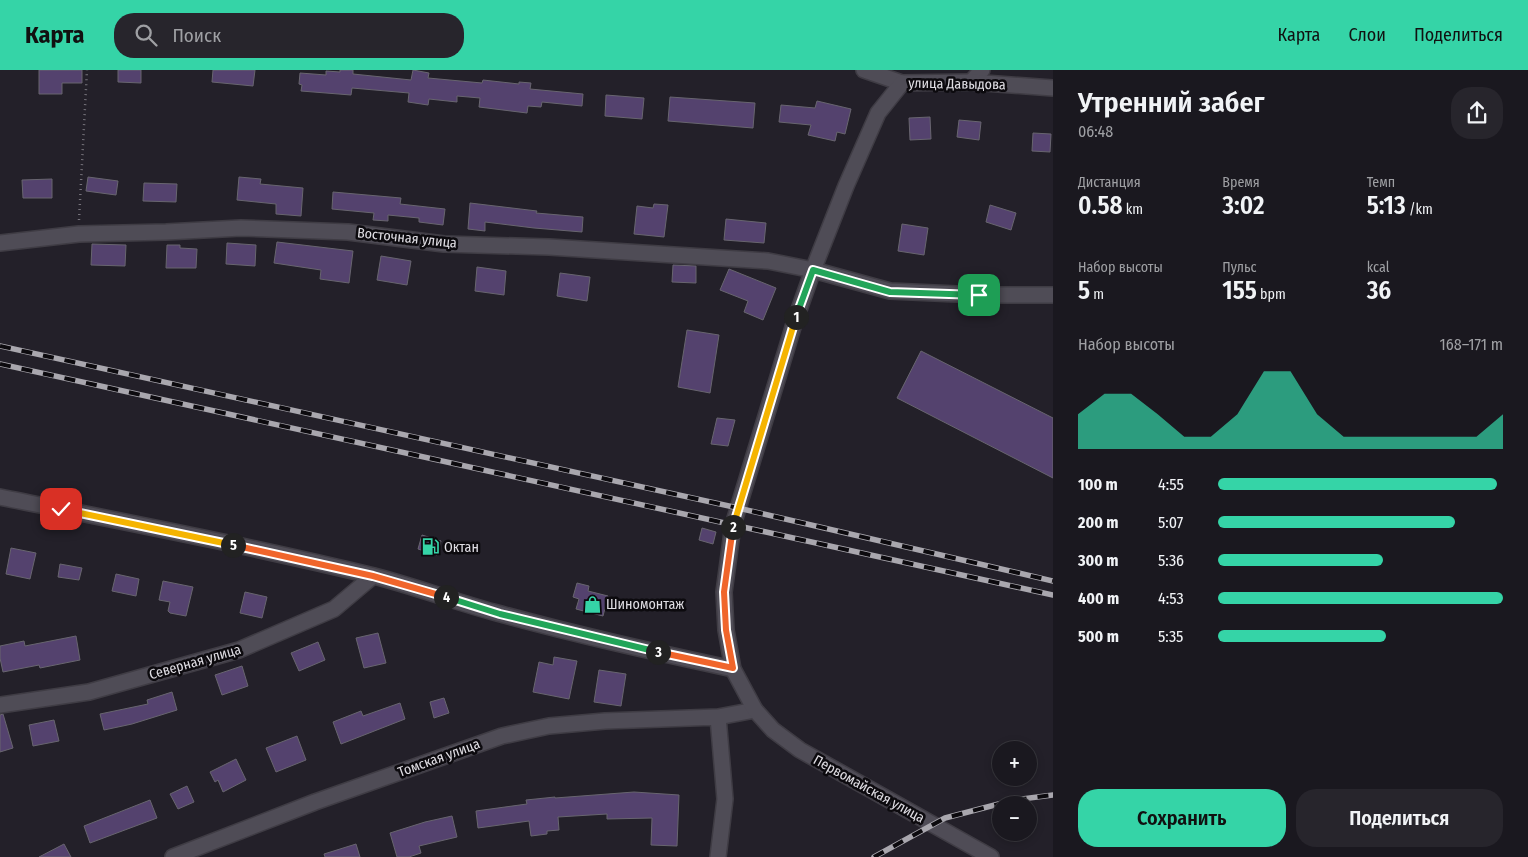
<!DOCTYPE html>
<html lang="ru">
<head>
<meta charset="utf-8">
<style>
	body { margin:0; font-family:"Fira Sans Condensed",sans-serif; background:#27252c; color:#f1f3f6; height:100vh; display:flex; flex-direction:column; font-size:19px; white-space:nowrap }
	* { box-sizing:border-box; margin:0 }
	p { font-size:16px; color:#9fa0a4 }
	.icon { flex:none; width:28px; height:28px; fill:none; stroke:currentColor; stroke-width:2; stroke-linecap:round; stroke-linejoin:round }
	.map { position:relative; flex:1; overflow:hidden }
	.sheet { display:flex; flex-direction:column; background:#1a181f; width:475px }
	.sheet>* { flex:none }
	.controls { position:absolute; left:992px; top:671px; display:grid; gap:10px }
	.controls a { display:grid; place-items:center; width:45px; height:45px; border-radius:50%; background:#1a181f; box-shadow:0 2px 8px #0003,0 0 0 1px #38373d; font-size:25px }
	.pin { position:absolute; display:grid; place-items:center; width:42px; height:42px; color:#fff; margin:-21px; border-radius:10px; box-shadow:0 2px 8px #0006 }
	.km { position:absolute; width:25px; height:25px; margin:-12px; border-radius:50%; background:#222; color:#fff; font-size:14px; line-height:25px; text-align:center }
	.round { display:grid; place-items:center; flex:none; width:52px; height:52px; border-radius:20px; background:#27252c }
	.overview { display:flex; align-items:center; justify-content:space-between; height:85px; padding:0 25px }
	h1 { font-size:28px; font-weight:600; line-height:38px }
	.figures { display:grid; grid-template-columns:repeat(3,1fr); gap:8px; height:85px; padding:5px 25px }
	.figures div { display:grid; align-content:center }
	.figures b { font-size:25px; font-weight:600 }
	.figures small { font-size:14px; font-weight:400 }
	.figures p { font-size:14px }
	.chart { height:140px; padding:10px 25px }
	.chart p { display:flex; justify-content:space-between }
	.chart svg { width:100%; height:90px; margin-top:5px; fill:#35d4a7; opacity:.7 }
	.button { display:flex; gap:10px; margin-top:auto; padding:10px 25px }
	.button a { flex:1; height:58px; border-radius:20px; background:#35d4a7; color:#111; font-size:20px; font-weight:600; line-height:58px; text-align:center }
	.button a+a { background:#27252c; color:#f1f3f6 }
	ul { padding:0 25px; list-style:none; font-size:16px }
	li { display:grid; grid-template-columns:80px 60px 1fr; align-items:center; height:38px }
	li i { height:12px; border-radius:6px; background:#35d4a7 }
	header { display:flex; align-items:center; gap:30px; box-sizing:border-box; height:70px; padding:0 25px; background:#35d4a7; color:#111 }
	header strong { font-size:24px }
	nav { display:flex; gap:28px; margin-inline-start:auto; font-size:18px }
	.search { width:350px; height:45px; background:#27252c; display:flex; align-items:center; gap:12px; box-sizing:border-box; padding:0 18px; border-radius:20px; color:#9fa0a4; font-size:19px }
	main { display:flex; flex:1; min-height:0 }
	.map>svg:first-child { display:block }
</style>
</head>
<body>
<header>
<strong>Карта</strong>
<div class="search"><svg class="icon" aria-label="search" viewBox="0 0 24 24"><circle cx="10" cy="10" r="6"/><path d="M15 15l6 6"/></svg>Поиск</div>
<nav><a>Карта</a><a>Слои</a><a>Поделиться</a></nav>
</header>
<main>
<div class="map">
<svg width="1053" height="787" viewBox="0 0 1053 787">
	<rect width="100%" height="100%" fill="#232029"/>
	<!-- building -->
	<path fill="#54426e" stroke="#68656f" d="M39,0H82V13H62V24H39Z
		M118,0H141V13L118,12Z
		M213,0H255L253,16L212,12Z
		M340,0H353V4L411,10L413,0L429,3L428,8L482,13L483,10L519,14V12L531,13L530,19L583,24L582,36L542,32L541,37L528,36L527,43L479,37L480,28L457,26V32L429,29L428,35L408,32L409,23L352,18L351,25L301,21L302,15L299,14L300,3L326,5V1L340,2Z
		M606,25L644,28L642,49L605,46Z
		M670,27L755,33L753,58L668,51Z
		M817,31L851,39L845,64L837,62L835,71L808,65L811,55L779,52L781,35L815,38Z
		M930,47L931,69L910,70L909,48Z
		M959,50L981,52L979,70L957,67Z
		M1033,63L1051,64L1050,82L1032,81Z
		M88,107L118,111L116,125L86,121Z
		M239,107L261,109L260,114L303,118L301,146L276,144V134L237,130Z
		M52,109V128H23L22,110Z
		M144,113L177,114L176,132L143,131Z
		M333,122L401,128L400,134L445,139L443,155L419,152V148L388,145V151L373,150L374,143L332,139Z
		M470,133L537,141L536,143L583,147L582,162L534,158L485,152V161L468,159Z
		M654,134L668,135L664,167L634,164L637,136L653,138Z
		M990,135L1016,143L1011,160L986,152Z
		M726,149L766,153L764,173L724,170Z
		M902,154L928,158L924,185L898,181Z
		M277,172L353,181L349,213L320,209L321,200L274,193Z
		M227,173L256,175L255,196L226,194Z
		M92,174L126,175L125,196L91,195Z
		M167,175H180V178L197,179L196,198H166Z
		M381,186L411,191L407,215L377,210Z
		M673,195L696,196V213L672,212Z
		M477,197L506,201L504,225L475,221Z
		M729,199L776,218L763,250L744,242L748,231L720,220Z
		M560,203L590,207L587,231L557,226Z
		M687,260L719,265L710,323L678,317Z
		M921,281L1053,348V408L897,328Z
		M717,348L735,350L728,376L711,374Z
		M702,458L716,462L713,474L699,470Z
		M422,465L441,471L437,485L418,479Z
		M11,478L36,483L30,509L6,504Z
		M60,494L82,498L79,510L58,507Z
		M116,504L139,509L136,526L112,521Z
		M163,511L193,517L186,546L170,543L168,541L170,532L159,530Z
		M577,513L589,516L588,521L608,526L603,546L576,539L579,529L573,527Z
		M245,522L267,527L262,548L240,543Z
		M378,563L386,593L364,598L356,568Z
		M76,566L80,590L40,598L39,595L3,602L0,588V576L24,571L25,576Z
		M318,572L325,590L299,601L291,583Z
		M554,587L577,591L569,629L533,622L539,592L553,595Z
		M242,596L248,616L222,625L215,605Z
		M599,600L626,604L621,636L594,632Z
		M172,622L177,640L132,654L104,660L100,644L148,634L147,630Z
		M444,628L449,643L434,648L430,632Z
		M400,633L405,649L341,674L333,652L361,641L363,646Z
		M3,644L13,678L0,682V645Z
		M54,650L59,671L33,676L29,655Z
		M297,666L306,690L276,702L266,678Z
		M236,689L246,710L223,722L218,710L215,712L210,702Z
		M187,716L194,732L178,739L170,724Z
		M634,722L679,725L677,776L651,775L652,748L607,749V744L558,747L559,760L547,761V764L531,766L529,751L478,758L476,741L527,734L526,730L555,727V728Z
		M150,730L157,748L90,773L84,756Z
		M452,746L457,767L419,776L421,783L409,787H397L390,763L425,752Z
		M64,774L71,787H39Z
		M356,774L360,787H325L324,784Z"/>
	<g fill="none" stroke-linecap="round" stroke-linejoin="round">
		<defs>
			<path id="minor" d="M864,0L902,13
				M0,173L79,164L166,162L241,158L348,162L444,174L549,177L768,191L813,200L890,221L979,225H1053
				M0,635L89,622L239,580L334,539L373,506
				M173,787L315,732L502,666L549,656L605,651L718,647
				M718,787L725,729L718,647L755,640"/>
			<path id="tertiary" d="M971,12L982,0
				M0,427C125,452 250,476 374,506C417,517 458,533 501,544C577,565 655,582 733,599"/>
			<path id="secondary" d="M991,787L800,680L773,660L755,640L733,599L726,560L724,522L733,455L794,254L813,200L846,116L878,43L902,13L971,12L1053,18"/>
		</defs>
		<!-- minor casing -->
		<use href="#minor" stroke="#3f3c44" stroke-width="18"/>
		<!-- tertiary casing -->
		<use href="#tertiary" stroke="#3f3c44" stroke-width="18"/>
		<!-- secondary casing -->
		<use href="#secondary" stroke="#3f3c44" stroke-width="18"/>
		<!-- path -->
		<path stroke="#76737b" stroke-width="2.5" stroke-dasharray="1 4" stroke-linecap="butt" d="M79,150L87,0"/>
		<!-- minor -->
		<use href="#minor" stroke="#4f4c56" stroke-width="15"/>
		<!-- tertiary -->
		<use href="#tertiary" stroke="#4f4c56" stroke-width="15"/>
		<!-- secondary -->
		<use href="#secondary" stroke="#4f4c56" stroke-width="15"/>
		<defs>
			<path id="rail" d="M0,276L738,438L1053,511
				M0,294L1053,525
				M874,787L945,748L1014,730L1053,725"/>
		</defs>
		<!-- rail casing -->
		<use href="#rail" stroke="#a9a7ae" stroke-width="5.5"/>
		<!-- rail -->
		<use href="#rail" stroke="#0c0a0e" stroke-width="4" stroke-dasharray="11" stroke-linecap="butt"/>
	</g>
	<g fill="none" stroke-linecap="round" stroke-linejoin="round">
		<defs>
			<path id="split-1" d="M796,247L813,200L890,222L979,225"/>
			<path id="split-2" d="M733,457L796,247"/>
			<path id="split-3" d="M658,582L733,598L726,560L724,522L733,457"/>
			<path id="split-4" d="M446,527L500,544L658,582"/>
			<path id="split-5" d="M233,475L373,506L446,527"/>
			<path id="split-6" d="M61,439L233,475"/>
		</defs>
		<!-- split-1 casing -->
		<use href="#split-1" stroke="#fff" stroke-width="10"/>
		<!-- split-2 casing -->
		<use href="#split-2" stroke="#fff" stroke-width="10"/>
		<!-- split-3 casing -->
		<use href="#split-3" stroke="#fff" stroke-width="10"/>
		<!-- split-4 casing -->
		<use href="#split-4" stroke="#fff" stroke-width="10"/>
		<!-- split-5 casing -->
		<use href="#split-5" stroke="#fff" stroke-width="10"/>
		<!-- split-6 casing -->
		<use href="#split-6" stroke="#fff" stroke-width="10"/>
		<!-- split-1 -->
		<use href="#split-1" stroke="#22a559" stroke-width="6"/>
		<!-- split-2 -->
		<use href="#split-2" stroke="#f5b400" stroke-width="6"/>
		<!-- split-3 -->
		<use href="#split-3" stroke="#f0652b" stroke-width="6"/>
		<!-- split-4 -->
		<use href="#split-4" stroke="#22a559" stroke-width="6"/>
		<!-- split-5 -->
		<use href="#split-5" stroke="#f0652b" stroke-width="6"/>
		<!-- split-6 -->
		<use href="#split-6" stroke="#f5b400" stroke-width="6"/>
	</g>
	<!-- icons -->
	<defs>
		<symbol id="fuel-bare" viewBox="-9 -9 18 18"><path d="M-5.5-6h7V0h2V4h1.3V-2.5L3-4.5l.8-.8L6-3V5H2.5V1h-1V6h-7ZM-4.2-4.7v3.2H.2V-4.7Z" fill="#35d4a7" stroke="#0c0a0e" stroke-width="2.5" paint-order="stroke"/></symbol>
		<symbol id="shop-bare" viewBox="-9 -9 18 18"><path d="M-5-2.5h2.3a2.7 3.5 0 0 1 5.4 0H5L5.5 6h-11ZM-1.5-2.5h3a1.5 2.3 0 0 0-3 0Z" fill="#35d4a7" stroke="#0c0a0e" stroke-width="2.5" paint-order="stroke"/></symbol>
	</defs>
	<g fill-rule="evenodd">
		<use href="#fuel-bare" x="418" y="464" width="25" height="25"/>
		<use href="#shop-bare" x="580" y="522" width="25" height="25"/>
	</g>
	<g text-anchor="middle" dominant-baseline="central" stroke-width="5" stroke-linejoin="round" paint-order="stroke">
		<!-- street labels -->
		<g font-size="14" fill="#e0dee4" stroke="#0c0a0e">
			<text transform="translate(957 14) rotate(1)">улица Давыдова</text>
			<text transform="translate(407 168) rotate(6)">Восточная улица</text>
			<text transform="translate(195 592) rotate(-16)">Северная улица</text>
			<text transform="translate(439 688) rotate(-20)">Томская улица</text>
			<text transform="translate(869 719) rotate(29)">Первомайская улица</text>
		</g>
		<!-- poi labels -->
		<g font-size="14" fill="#e0dee4" stroke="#0c0a0e" text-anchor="start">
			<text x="444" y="477">Октан</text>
			<text x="606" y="534">Шиномонтаж</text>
		</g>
	</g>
</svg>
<div class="controls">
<a>+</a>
<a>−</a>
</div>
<div class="pin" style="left:979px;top:225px;background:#1e9e55"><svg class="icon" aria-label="arrive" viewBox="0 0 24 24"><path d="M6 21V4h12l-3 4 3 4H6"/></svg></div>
<div class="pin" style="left:61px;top:439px;background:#d93025"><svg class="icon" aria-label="check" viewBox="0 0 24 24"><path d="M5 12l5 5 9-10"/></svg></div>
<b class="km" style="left:796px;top:247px">1</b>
<b class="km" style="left:733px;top:457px">2</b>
<b class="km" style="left:658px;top:582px">3</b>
<b class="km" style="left:446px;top:527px">4</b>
<b class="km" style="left:233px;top:475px">5</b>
</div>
<section class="sheet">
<div class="overview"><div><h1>Утренний забег</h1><p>06:48</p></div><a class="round"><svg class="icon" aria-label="share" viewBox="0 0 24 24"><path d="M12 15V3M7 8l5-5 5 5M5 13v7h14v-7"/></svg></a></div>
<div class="figures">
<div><p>Дистанция</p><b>0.58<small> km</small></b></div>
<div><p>Время</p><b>3:02</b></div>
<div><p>Темп</p><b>5:13<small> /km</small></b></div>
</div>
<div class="figures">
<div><p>Набор высоты</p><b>5<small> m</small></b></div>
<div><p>Пульс</p><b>155<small> bpm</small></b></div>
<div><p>kcal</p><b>36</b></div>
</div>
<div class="chart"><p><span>Набор высоты</span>168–171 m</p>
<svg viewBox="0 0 160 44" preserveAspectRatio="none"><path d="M0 44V27L10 17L20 17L30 27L40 38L50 38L60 27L70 6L80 6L90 27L100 38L110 38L120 38L130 38L140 38L150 38L160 27V44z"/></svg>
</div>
<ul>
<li><b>100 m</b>4:55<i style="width:98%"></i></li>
<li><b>200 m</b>5:07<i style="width:83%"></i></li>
<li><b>300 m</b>5:36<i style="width:58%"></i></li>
<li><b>400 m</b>4:53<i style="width:100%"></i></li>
<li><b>500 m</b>5:35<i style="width:59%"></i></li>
</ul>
<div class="button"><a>Сохранить</a><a>Поделиться</a></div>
</section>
</main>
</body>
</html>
